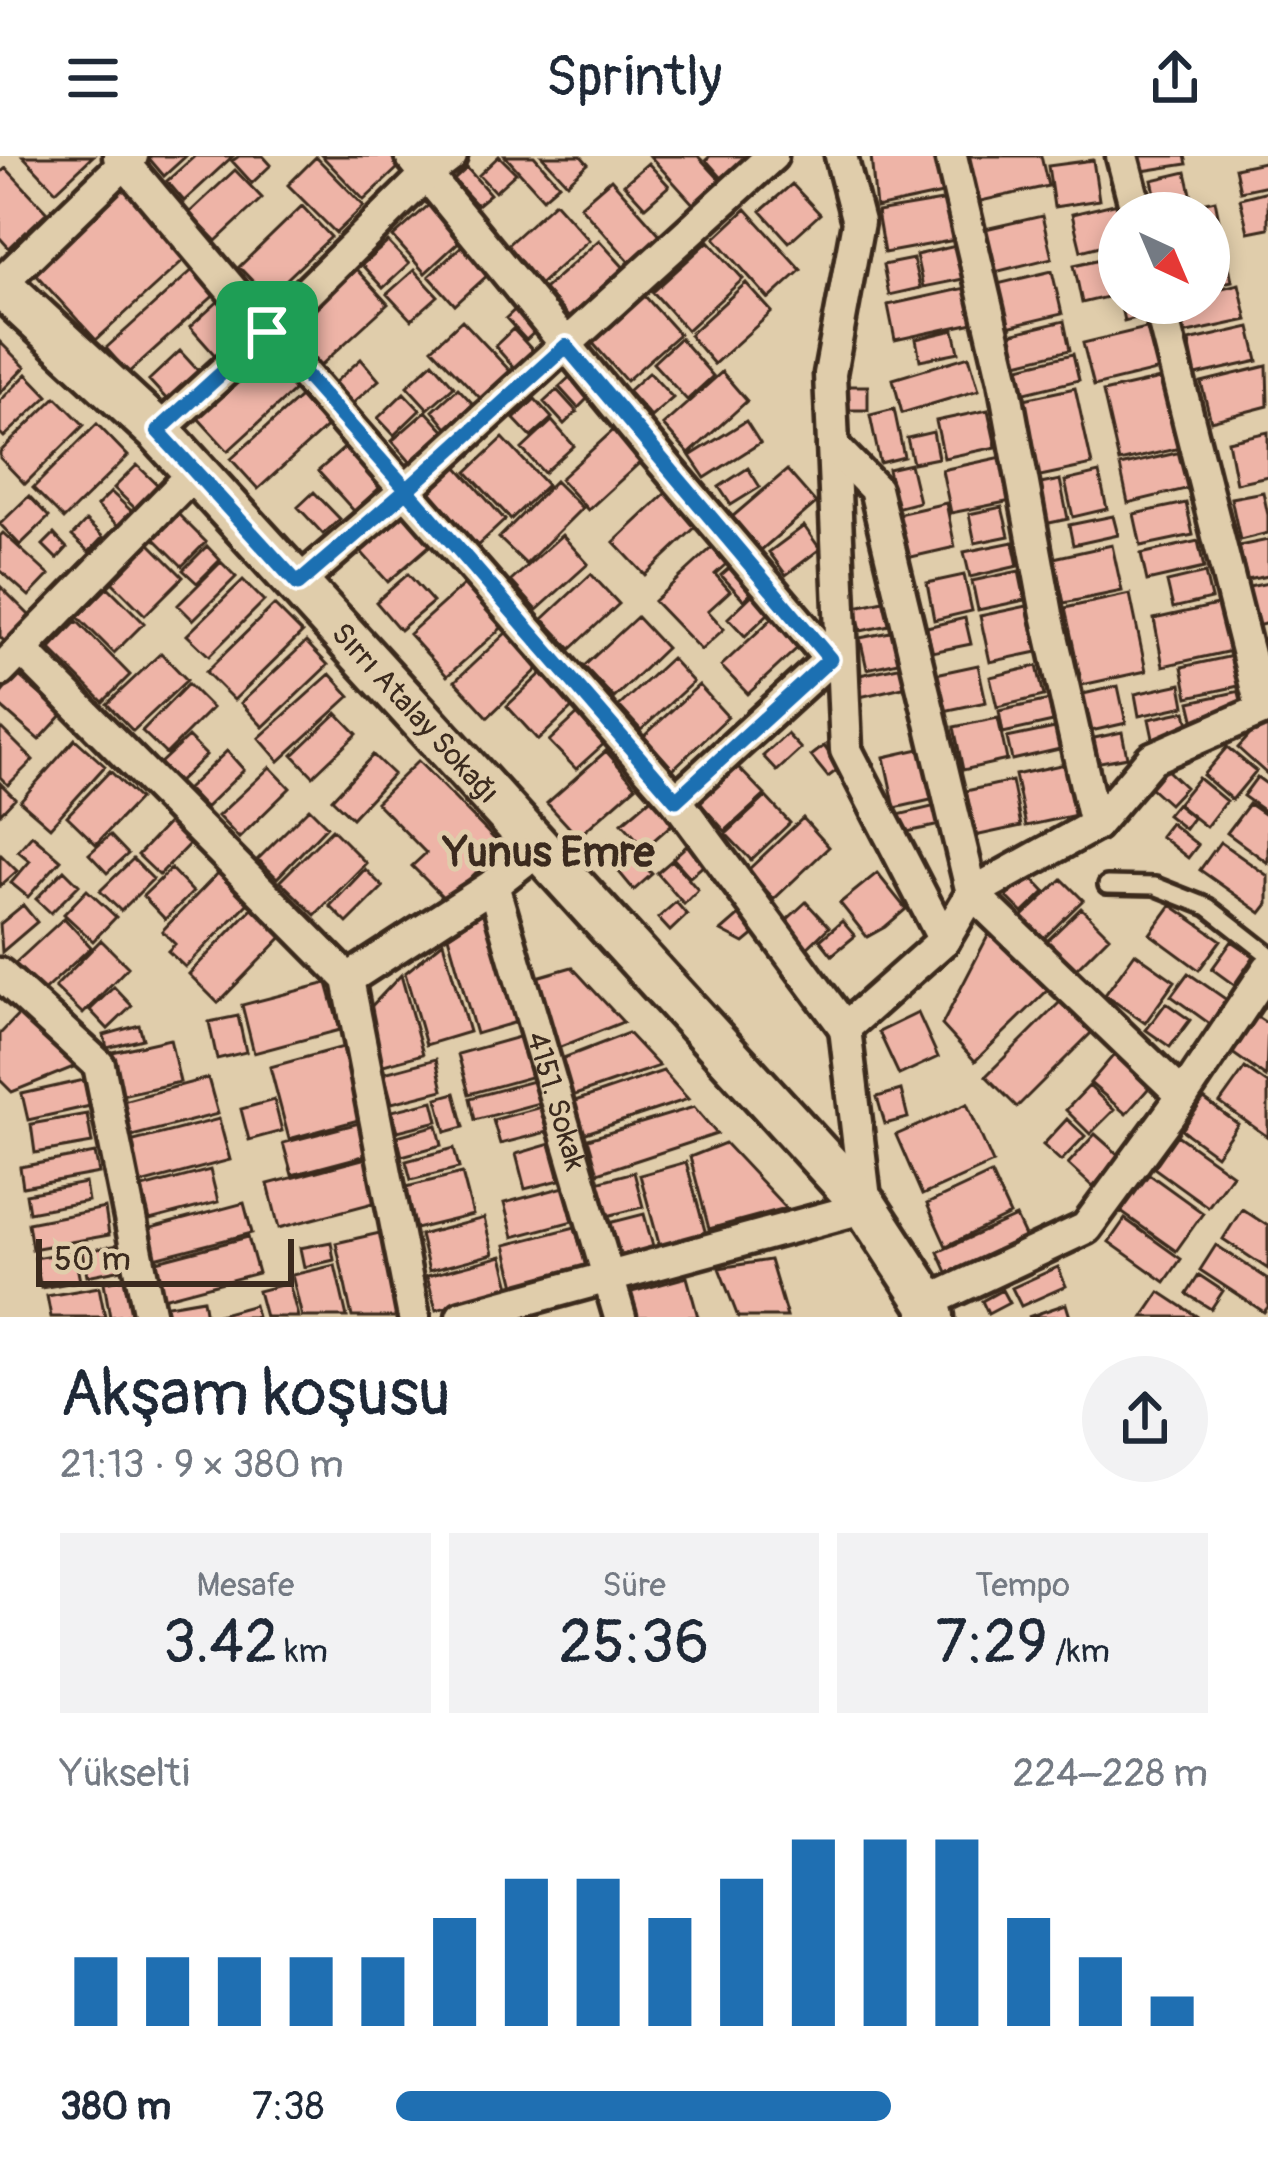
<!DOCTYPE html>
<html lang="tr">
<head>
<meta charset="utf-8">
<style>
	body { margin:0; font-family:Pangolin,sans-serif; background:#f2f2f3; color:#1f2937; height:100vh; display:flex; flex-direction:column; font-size:45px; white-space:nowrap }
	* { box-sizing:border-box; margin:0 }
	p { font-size:39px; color:#747a83 }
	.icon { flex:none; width:66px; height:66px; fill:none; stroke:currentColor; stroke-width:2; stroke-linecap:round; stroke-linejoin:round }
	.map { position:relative; height:1161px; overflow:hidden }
	.sheet { display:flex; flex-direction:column; background:#fff; flex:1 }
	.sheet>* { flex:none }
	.needle { width:78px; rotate:136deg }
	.tools { position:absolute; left:1098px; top:36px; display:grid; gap:24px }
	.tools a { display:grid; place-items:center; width:132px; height:132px; border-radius:50%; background:#fff; box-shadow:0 6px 18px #0003; font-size:60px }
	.scale { position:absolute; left:36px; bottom:30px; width:258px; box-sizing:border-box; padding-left:12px; border:6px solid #3b2a1e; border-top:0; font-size:33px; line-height:42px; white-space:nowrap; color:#3b2a1e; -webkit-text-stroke:9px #e0cdab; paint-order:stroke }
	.pin { position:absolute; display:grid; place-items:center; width:102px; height:102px; color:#fff; margin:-51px; border-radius:24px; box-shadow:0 6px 18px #0006 }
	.round { display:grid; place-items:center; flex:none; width:126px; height:126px; border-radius:63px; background:#f2f2f3 }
	.head { display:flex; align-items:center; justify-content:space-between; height:204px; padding:0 60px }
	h1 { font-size:66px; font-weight:600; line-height:90px }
	.metrics { display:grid; grid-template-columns:repeat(3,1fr); gap:18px; height:204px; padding:12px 60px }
	.metrics div { display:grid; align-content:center; border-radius:0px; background:#f2f2f3; text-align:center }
	.metrics b { font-size:60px; font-weight:600 }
	.metrics small { font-size:33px; font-weight:400 }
	.metrics p { font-size:33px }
	.chart { height:336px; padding:24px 60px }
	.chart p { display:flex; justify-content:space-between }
	.chart svg { width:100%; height:216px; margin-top:12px; stroke:#1f6fb2; stroke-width:6 }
	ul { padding:0 60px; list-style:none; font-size:39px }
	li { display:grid; grid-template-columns:192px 144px 1fr; align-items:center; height:90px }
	li i { height:30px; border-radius:15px; background:#1f6fb2 }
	header { display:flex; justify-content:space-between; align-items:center; height:156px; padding:0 60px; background:#fff; font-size:54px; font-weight:600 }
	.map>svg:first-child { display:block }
</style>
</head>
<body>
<header><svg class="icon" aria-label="menu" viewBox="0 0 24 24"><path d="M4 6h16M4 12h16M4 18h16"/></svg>Sprintly<svg class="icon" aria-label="share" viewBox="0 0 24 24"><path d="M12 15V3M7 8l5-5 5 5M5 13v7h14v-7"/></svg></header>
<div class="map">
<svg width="1268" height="1161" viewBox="0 0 1268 1161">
	<rect width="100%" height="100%" fill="#e0cdab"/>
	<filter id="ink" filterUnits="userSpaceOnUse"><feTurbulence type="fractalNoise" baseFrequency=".00833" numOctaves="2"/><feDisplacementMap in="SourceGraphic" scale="24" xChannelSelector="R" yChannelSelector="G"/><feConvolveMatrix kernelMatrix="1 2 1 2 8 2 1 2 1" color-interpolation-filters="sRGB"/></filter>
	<g filter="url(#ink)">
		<!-- building -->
		<path fill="#eeb4a7" stroke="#3b2a1e" stroke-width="3" d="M23,0H93L56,35Z
			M147,0H186L164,20Z
			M195,0H233L184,45L167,25Z
			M239,0H263L271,9L252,27L232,5Z
			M322,0H391L400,10L364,44Z
			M499,0L516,17L495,36L479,19Z
			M505,0H534L559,28L543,42Z
			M542,0H581L588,8L567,27Z
			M650,0H698L721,25L694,49Z
			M710,0H761L729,30L706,4Z
			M871,0H934L942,38L876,52Z
			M962,0H1041L1048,30L972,47Z
			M1139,0H1185L1187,8L1142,15Z
			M316,1L364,50L336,77L288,29Z
			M1093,4L1099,44L1054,51L1048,10Z
			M1268,5V29L1240,35L1235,12Z
			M648,7L669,30L645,51L624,28Z
			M6,12L47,56L9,92L0,82V17Z
			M467,12L490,38L477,49L454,24Z
			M235,14L262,42L216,85L189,57Z
			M1186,16L1192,42L1158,50L1152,24Z
			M611,23L662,81L632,108L580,50Z
			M124,27L189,99L96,184L30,112Z
			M792,28L820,58L789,86L761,55Z
			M1268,35V72L1248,76L1240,42Z
			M948,44L955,84L884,97L877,56Z
			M1215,44L1223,83L1209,86V57H1159Z
			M555,46L589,84L538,130L504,92Z
			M1122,46L1125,57H1119V85L1081,95L1072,58Z
			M431,47L463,82L425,117L393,81Z
			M302,50L331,81L268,141L239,111Z
			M746,53L801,114L769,143L715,82Z
			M1042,60L1052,102L991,117L981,74Z
			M599,84L626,114L571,164L544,133Z
			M709,85L743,123L687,174L653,136Z
			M388,86L409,108L383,132L362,109Z
			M465,87L491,116L455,149L429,120Z
			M1225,89L1232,125L1209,130V92Z
			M956,90L963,123L923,131L916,99Z
			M1119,99V138L1082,147L1074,109Z
			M913,103L920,132L889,139L883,109Z
			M197,110L220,134L128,217L106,192Z
			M356,113L388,148L320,210L289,176Z
			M414,114L438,140L411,164L387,138Z
			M1052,115L1062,158L999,173L989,130Z
			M746,127L772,156L714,208L689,179Z
			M1239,128L1247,164L1183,178L1177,147H1209V135Z
			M965,132L973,167L895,184L888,149Z
			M643,138L679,178L626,225L591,185Z
			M223,141L255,176L221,206L190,171Z
			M1120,147H1144L1147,159L1124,165Z
			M519,150L539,172L526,184L506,162Z
			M462,164L511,216L481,243L432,192Z
			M1064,165L1070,194L1009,209L1002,180Z
			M1150,171L1160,214L1094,230L1083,187Z
			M1250,171L1258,205L1196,219L1189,185Z
			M513,173L535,197L516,214L495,190Z
			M954,174L959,196L920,204L916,183Z
			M680,182L713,220L687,244L653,207Z
			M0,186L25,211L0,237Z
			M180,195L202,219L171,248L149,224Z
			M269,196L299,230L228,295L197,261Z
			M1073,198L1079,224L1013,240L1007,214Z
			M969,200L979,234L902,257L893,223Z
			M361,203L379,224L353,247L334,227Z
			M433,206L454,230L428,253L407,230Z
			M1267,210L1268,250L1211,265L1201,226Z
			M649,216L673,242L651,261L628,235Z
			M722,216L747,245L689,298L663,269Z
			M27,218L48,240L4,281L0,277V245Z
			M573,218L592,238L578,252L559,231Z
			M1164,222L1180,292L1119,306L1103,236Z
			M841,230H868V254H841Z
			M458,232L473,248L447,272L433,255Z
			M1075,232L1092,309L1031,322L1015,245Z
			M557,234L577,256L564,268L544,246Z
			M307,235L333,265L258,333L231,303Z
			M404,237L420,254L394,279L378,262Z
			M56,241L84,269L25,328L0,302V296Z
			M535,243L552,262L531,281L514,263Z
			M894,253L904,301L880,307L870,259Z
			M988,254L996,291L944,302L936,265Z
			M426,255L447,278L413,309L392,285Z
			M552,265L574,290L544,317L522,293Z
			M746,265L760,287L705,322L690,300Z
			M97,268L128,300L64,363L33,332Z
			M618,270L646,301L588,354L560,323Z
			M933,276L938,302L913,307L907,282Z
			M1268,276V320L1236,327L1228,285Z
			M503,282L547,329L511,363L467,316Z
			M351,286L386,326L354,355L318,315Z
			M1181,296L1190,332L1128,347L1120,310Z
			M1002,301L1011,345L951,357L942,314Z
			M910,308L919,346L896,352L888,313Z
			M137,309L164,335L141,358L114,332Z
			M456,309L505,364L477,390L427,335Z
			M748,312L760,331L731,349L719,331Z
			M787,314L816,347L760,395L732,361Z
			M1099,317L1107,353L1073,361L1065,325Z
			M1060,324L1068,363L1040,369L1031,330Z
			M555,325L582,352L526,408L499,382Z
			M670,333L701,366L645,419L614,386Z
			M111,336L142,365L128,379L97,350Z
			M314,336L340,363L323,378L298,351Z
			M1263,336L1268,359V377L1240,384L1231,342Z
			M29,340L49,361L20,389L0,368Z
			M946,347L955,391L907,402L898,358Z
			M1186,347L1193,379L1141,390L1134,358Z
			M402,348L435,385L388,426L355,389Z
			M1002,351L1009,380L975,387L969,358Z
			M178,358L206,386L182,410L154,382Z
			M1113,360L1118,379L1073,389L1069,369Z
			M86,365L103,381L89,396L72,380Z
			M804,370L820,393L786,419L769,396Z
			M3,377L49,419L29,440L0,414V380Z
			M54,378L67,392L57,403L43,389Z
			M562,379L588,408L537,454L511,425Z
			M146,384L183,421L145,459L108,422Z
			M1268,384V420L1247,424L1239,390Z
			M719,385L734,401L715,418L730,435L708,455L724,473L701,494L654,445Z
			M1198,385L1204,412L1147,425L1141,398Z
			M1013,386L1018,410L970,421L964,396Z
			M1112,389L1122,435L1064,447L1054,402Z
			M207,390L220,404L197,427L183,414Z
			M221,406L236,421L193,464L178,449Z
			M736,406L759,430L744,444L721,419Z
			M1019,415L1025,444L978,454L972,425Z
			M1205,417L1211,443L1173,452L1167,426Z
			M408,418L433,446L400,474L376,446Z
			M591,418L619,448L571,493L543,463Z
			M964,419L972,455L934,464L927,427Z
			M470,423L508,466L447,520L409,478Z
			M243,424L264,445L209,500L187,479Z
			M1268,427V467L1257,470L1249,431Z
			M0,430L35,465L9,490L0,481Z
			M108,431L144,467L114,497L78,461Z
			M754,437L771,455L745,480L728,462Z
			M1130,438L1146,515L1082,529L1065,452Z
			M888,444L894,468L861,475L856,451Z
			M1221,448L1231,495L1163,510L1154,463Z
			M274,449L302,477L234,544L206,516Z
			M1027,450L1037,496L990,506L980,460Z
			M778,457L805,485L748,538L721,510Z
			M637,461L666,492L614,542L584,510Z
			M965,462L971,488L932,496L927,471Z
			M77,465L130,519L103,546L50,493Z
			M508,475L541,510L488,561L455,525Z
			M895,475L902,505L867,513L860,482Z
			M306,486L328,509L263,571L241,547Z
			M161,497L187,524L133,575L107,548Z
			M1237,499L1243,529L1188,541L1182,511Z
			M671,502L693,526L641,574L619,550Z
			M978,509L986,546L944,555L936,518Z
			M903,510L907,530L860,541L855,520Z
			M1037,510L1044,540L997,551L990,521Z
			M543,516L574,550L538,584L507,550Z
			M17,518L63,558L39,584L0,550V539Z
			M330,518L350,540L279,605L259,582Z
			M188,528L212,552L166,598L142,575Z
			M1181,528L1185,550L1139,560L1135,538Z
			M699,529L728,561L673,613L643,581Z
			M1118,530L1126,567L1087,576L1079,539Z
			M1245,534L1250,556L1198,579L1190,546Z
			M1049,544L1053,566L1003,577L999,555Z
			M1186,555L1190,574L1153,582L1149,563Z
			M580,556L607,585L576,613L549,585Z
			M337,557L357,578L313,620L293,599Z
			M998,562L1007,604L963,614L954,571Z
			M1265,562L1268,565V619L1238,592Z
			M0,571L33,604L8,629L0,621Z
			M1055,572L1060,593L1012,604L1007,582Z
			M1122,576L1127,601L1095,607L1090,583Z
			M787,578L801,593L777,615L763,600Z
			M188,581L206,599L176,628L158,609Z
			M75,583L105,610L50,671L20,645Z
			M824,590L840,612L828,621L811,600Z
			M1227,591L1256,615L1232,644L1203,619Z
			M924,592L935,643L895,652L884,601Z
			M227,595L244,614L205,652L187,633Z
			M606,595L636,630L578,681L547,647Z
			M373,599L393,618L352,662L332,643Z
			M418,605L502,691L447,745L412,710L426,697L376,646Z
			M735,608L765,639L725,675L698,645Z
			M1065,608L1076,659L1026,670L1015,619Z
			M270,611L290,632L239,682L218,660Z
			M1166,613L1185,631L1169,648L1150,631Z
			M110,615L139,643L96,688L67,660Z
			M1257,621L1268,629L1267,657L1243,640Z
			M1198,622L1226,645L1206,671L1177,648Z
			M1012,625L1021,670L975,680L966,635Z
			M0,627L15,642L0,658Z
			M656,638L678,663L645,692L622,667Z
			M766,641L790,667L751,704L726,678Z
			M1176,648L1193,662L1185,673L1167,659Z
			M1249,648L1268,661V707L1227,677Z
			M936,650L940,669L902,677L898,659Z
			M309,652L327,670L277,722L258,703Z
			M803,662L829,691L774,743L748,714Z
			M171,664L193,684L159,719L138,699Z
			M1170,667L1198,689L1188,702L1160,680Z
			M332,673L366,707L315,759L280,725Z
			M32,679L61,704L28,741L11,727L30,705L18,695Z
			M110,679L128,698L107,717L89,698Z
			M692,685L710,704L690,721L673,702Z
			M1220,686L1268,720V748L1261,757L1200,714Z
			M0,698L17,715L0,730Z
			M636,701L652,718L634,734L619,716Z
			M133,703L153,723L121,755L100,735Z
			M672,704L698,734L684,748L657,717Z
			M171,713L193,736L165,763L143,740Z
			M365,713L383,731L347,767L330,750Z
			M64,714L79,729L51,757L36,743Z
			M220,715L251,744L185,811L168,795L175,788L162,775Z
			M877,717L906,753L885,771L867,781L840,747Z
			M1029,719L1045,736L1023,757L1007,741Z
			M1062,723L1083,744L1042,784L1021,762Z
			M87,734L116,761L93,785L64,758Z
			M676,746L687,759L670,775L658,762Z
			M806,746L829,771L803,796L779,771Z
			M256,748L286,777L218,847L189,818Z
			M23,749L37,766L2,796L0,768Z
			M1171,749L1221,784L1199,814L1150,778Z
			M1081,752L1109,780L1074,815L1046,786Z
			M489,753L520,865L476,878L448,780Z
			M745,754L762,772L744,787L721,775Z
			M64,762L91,791L38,840L11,811Z
			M842,765L855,780L832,799L820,784Z
			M993,770L1051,831L975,905L942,869Z
			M101,784L128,811L83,858L55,831Z
			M1232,785L1254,800L1234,829L1212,813Z
			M443,786L469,876L426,889L405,817Z
			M1135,797L1175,825L1145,867L1105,839Z
			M572,811L623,866L558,892L537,821Z
			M1188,817L1227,844L1210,868L1171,840Z
			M401,819L423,898L380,910L366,856Z
			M327,827L340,874L254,897L242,849Z
			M114,831L132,850L108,873L90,854Z
			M1063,843L1094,874L1017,951L986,920Z
			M1166,847L1190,864L1170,891L1146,874Z
			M24,853L81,908L12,936L0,924V878Z
			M918,857L938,901L899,919L879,876Z
			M1254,859L1268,868L1266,921L1228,894Z
			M238,860L246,896L217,903L209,866Z
			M139,869L143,883L107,892L104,879Z
			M628,877L659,910L572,940L561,903Z
			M522,880L534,920L469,938L458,898Z
			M170,883L180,926L117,940L108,897Z
			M343,891L362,963L289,983L270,911Z
			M1118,894L1155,925L1126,958L1090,927Z
			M436,903L443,934L392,947L384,917Z
			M1245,912L1268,928V981L1220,947Z
			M663,915L688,943L583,978L572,946Z
			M208,922L218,958L128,981L119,946Z
			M84,924L90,950L28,964L22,938Z
			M533,925L539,947L475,964L470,942Z
			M1089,930L1114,954L1090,978L1066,954Z
			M901,934L908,962L885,968L877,941Z
			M455,937L464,971L446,976L437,942Z
			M1204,943L1238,968L1216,999L1182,974Z
			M274,944L282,975L249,984L241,953Z
			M433,945L438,965L398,975L392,955Z
			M967,948L993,1007L922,1039L896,979Z
			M541,951L547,976L500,988L493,964Z
			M694,951L717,978L598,1017L588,983Z
			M87,958L92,987L35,997L31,968Z
			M219,963L230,1004L137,1029L126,987Z
			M1067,963L1085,980L1061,1005L1043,989Z
			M363,966L371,998L292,1019L283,987Z
			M437,969L442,989L402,1000L397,980Z
			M1095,978L1120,1000L1093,1031L1068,1008Z
			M1177,979L1232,1018L1208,1051L1154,1012Z
			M725,987L786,1052L709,1073L690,1001Z
			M550,988L560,1024L525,1033L516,998Z
			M454,992L459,1012L411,1024L406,1005Z
			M95,997L99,1017L23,1031L20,1011Z
			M370,1001L381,1045L279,1072L268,1028Z
			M686,1006L707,1082L661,1095L640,1019Z
			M210,1014L218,1046L150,1064L142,1032Z
			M634,1016L643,1051L603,1061L593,1027Z
			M462,1017L473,1059L416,1073L406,1031Z
			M991,1018L1010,1059L946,1090L927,1048Z
			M1149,1018L1203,1057L1176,1095L1121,1056Z
			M85,1027L88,1045L29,1056L26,1038Z
			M564,1031L573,1065L513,1081L504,1047Z
			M244,1047L252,1077L155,1102L147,1073Z
			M105,1052L109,1079L32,1093L28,1067Z
			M1242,1053L1268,1070V1113L1223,1083Z
			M644,1058L654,1094L614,1104L605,1068Z
			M1016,1061L1030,1091L952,1127L938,1096Z
			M484,1062L493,1098L429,1115L420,1079Z
			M1125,1063L1181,1103L1165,1126L1109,1086Z
			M575,1071L586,1111L515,1130L505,1089Z
			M384,1076L402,1161H352L336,1087Z
			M248,1081L258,1117L163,1142L153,1106Z
			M331,1086L334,1104L304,1111L300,1092Z
			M118,1089L122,1113L87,1120L82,1096Z
			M1216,1089L1268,1123V1151L1264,1156L1200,1114Z
			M74,1095L80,1125L41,1132L35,1102Z
			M502,1100L511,1135L436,1154L427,1120Z
			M770,1104L787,1161H738L719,1112Z
			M335,1109L347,1161H302L292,1119Z
			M1058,1111L1066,1130L1021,1150L1012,1132Z
			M1199,1119L1223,1135L1211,1153L1187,1138Z
			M132,1121L139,1158L110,1161L104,1126Z
			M687,1121L698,1161H634L628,1137Z
			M289,1127L298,1161H265L258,1135Z
			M99,1131L105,1161H51L47,1140Z
			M1002,1134L1009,1147L988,1158L982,1145Z
			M1160,1136L1198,1161H1143Z
			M203,1143L206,1161H164L162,1150Z
			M1066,1148L1070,1161H1028Z
			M254,1149L257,1161H211Z"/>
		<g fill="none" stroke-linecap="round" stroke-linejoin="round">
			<defs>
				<path id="service" d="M1107,729L1155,730L1208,751L1268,798"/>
				<g id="minor">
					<path d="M119,0L267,176L676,644"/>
					<path d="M411,0L650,291L830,503L676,644L845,872L944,784L972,737L1095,669L1152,602L1262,554L1159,147"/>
					<path d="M841,0L858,66L830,218L846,594L944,784"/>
					<path d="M951,0L1004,225L1047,458L1095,669"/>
					<path d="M1122,0L1137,57"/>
					<path d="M0,128L132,0"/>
					<path d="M158,275L267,176L427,18L451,0"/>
					<path d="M833,290L875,333L972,737L1183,940"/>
					<path d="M298,427L407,333L772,0"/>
					<path d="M23,495L348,823L414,1161"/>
					<path d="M0,515L195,316"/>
					<path id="s1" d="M493,729L620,1161"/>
					<path d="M0,818L99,909L150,1161"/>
					<path d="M348,823L493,729L538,694"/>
					<path d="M928,1146L1086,1072L1183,940L1268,813"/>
					<path d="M462,1161L866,1051L845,872"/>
				</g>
				<g id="secondary">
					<path id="s2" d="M0,129L158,275L866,1051L928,1146L932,1161"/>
				</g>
			</defs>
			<!-- service casing -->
			<use href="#service" stroke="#3b2a1e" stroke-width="24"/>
			<!-- minor casing -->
			<use href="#minor" stroke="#3b2a1e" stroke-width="39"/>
			<!-- secondary casing -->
			<use href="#secondary" stroke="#3b2a1e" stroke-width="51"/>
			<!-- service -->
			<use href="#service" stroke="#e0cdab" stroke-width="15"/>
			<!-- minor -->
			<use href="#minor" stroke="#e0cdab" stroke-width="30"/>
			<!-- secondary -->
			<use href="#secondary" stroke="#e0cdab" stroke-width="42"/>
		</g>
	</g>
	<g fill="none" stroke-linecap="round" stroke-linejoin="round" filter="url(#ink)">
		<defs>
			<path id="route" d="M267,176L158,275L298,428L407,334L676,644L830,503L566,190L407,334L267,176"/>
		</defs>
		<!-- route casing -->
		<use href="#route" stroke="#fff" stroke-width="24"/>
		<!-- route -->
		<use href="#route" stroke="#1f6fb2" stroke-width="15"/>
	</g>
	<g text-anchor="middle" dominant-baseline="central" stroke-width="10" stroke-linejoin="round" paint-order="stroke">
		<!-- street labels -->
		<g font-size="30" fill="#3b2a1e" stroke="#e0cdab">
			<text stroke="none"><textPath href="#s2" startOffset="597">Sırrı Atalay Sokağı</textPath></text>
			<text stroke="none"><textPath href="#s1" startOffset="225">4151. Sokak</textPath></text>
		</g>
		<!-- district labels -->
		<g font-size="42" font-weight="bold" fill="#3b2a1e" stroke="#e0cdab">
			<text x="549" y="697">Yunus Emre</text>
		</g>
	</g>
</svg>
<div class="tools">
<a><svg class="needle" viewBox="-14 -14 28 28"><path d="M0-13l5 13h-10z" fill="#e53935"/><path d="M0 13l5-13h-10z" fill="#747a83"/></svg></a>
</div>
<div class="scale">50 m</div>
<div class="pin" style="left:267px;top:176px;background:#1e9e55"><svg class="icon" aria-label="arrive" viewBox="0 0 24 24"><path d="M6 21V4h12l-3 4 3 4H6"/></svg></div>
</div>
<section class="sheet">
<div class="head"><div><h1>Akşam koşusu</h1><p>21:13 · 9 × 380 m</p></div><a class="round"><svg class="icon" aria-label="share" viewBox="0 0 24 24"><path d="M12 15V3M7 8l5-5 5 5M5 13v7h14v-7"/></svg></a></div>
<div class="metrics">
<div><p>Mesafe</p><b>3.42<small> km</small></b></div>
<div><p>Süre</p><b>25:36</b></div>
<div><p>Tempo</p><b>7:29<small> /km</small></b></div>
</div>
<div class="chart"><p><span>Yükselti</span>224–228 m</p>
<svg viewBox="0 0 160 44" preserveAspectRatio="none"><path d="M5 44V30M15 44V30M25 44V30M35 44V30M45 44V30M55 44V22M65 44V14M75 44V14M85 44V22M95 44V14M105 44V6M115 44V6M125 44V6M135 44V22M145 44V30M155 44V38"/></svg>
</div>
<ul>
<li><b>380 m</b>7:38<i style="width:61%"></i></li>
</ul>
</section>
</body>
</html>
